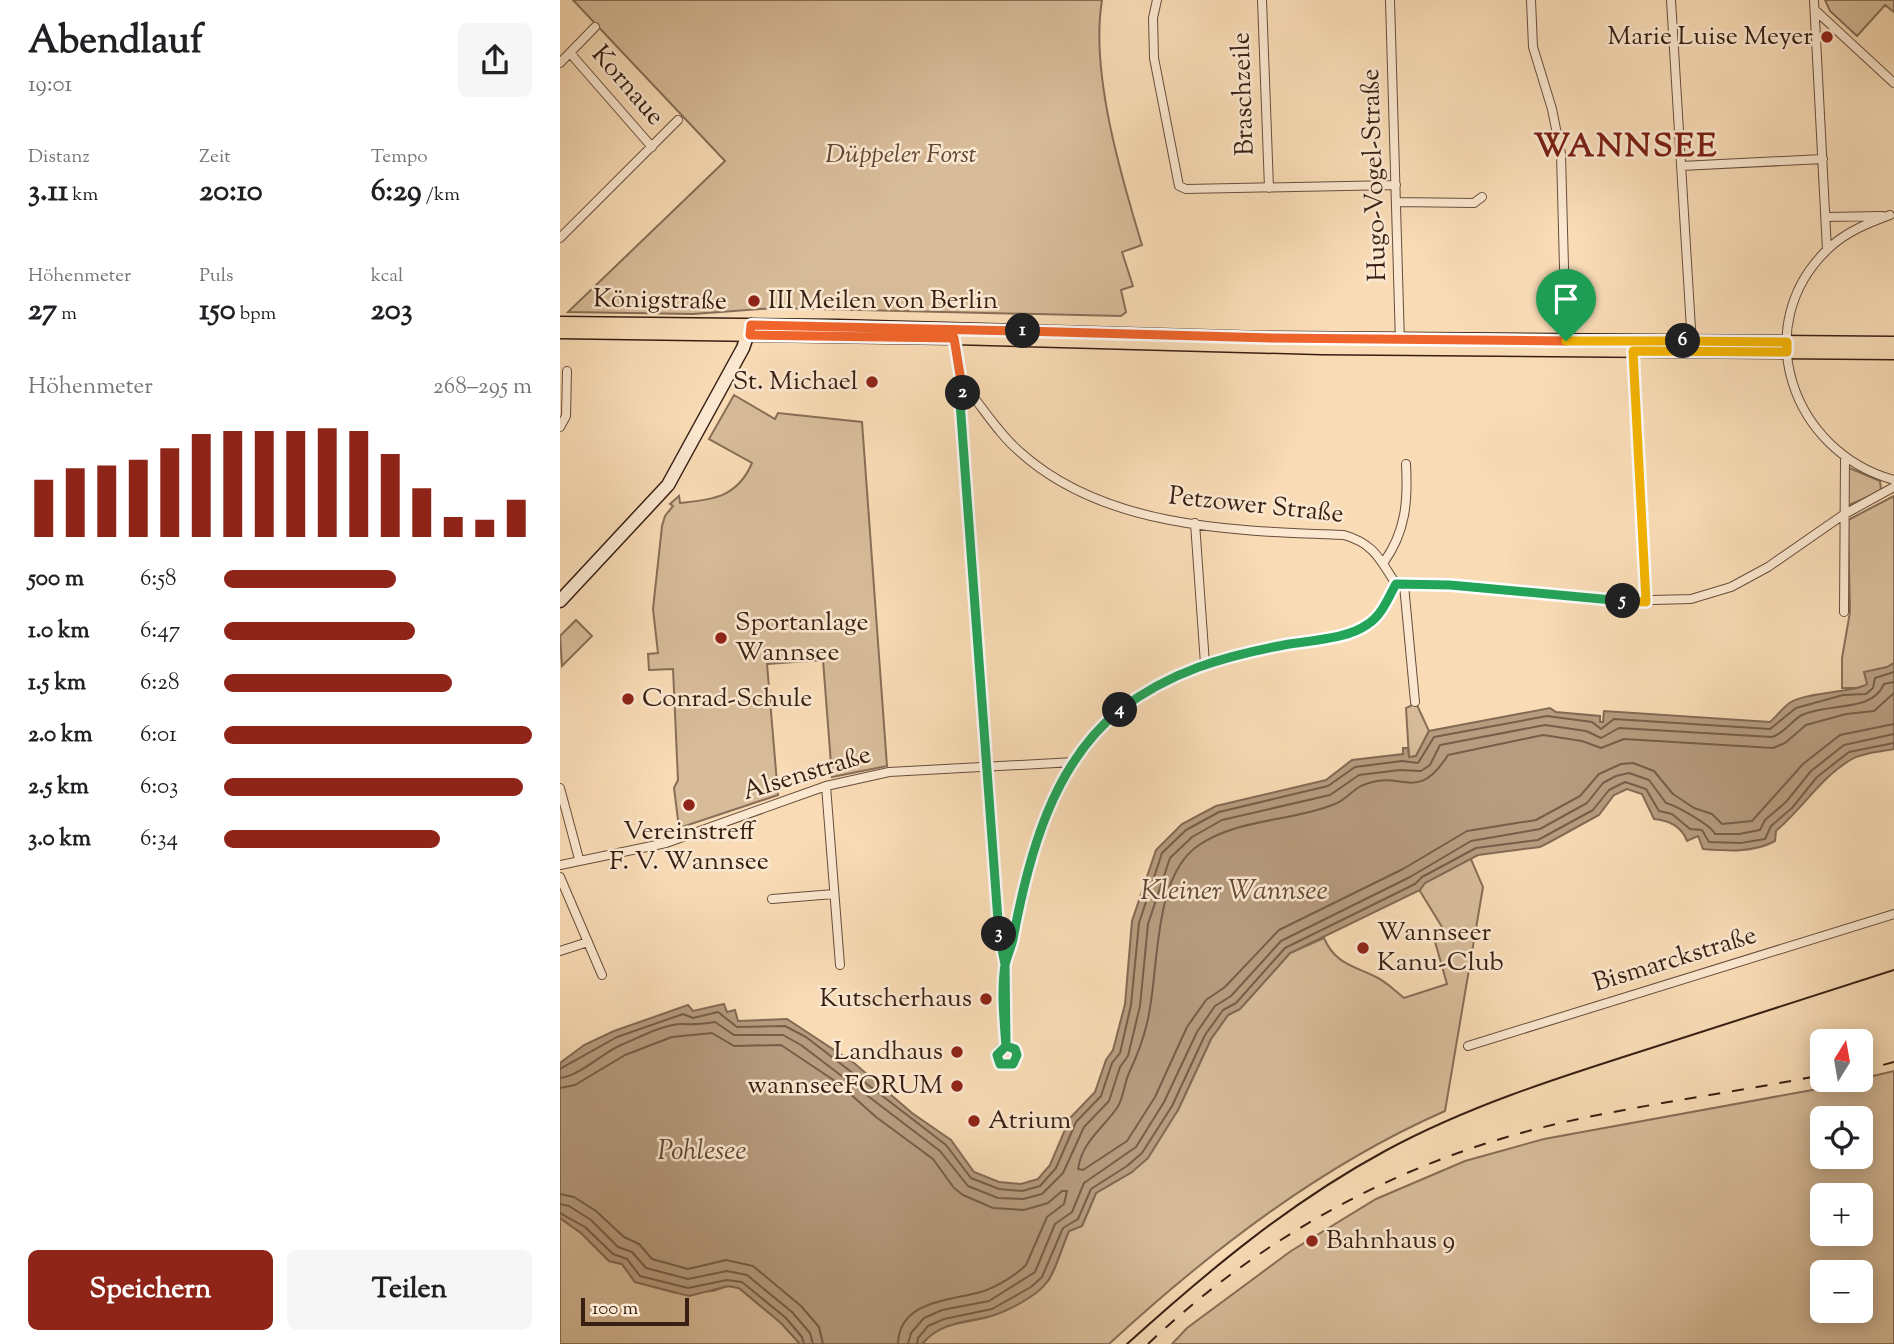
<!DOCTYPE html>
<html lang="de">
<head>
<meta charset="utf-8">
<style>
	body { margin:0; font-family:"Sorts Mill Goudy",serif; background:#f6f6f6; color:#202124; height:100vh; display:flex; flex-direction:column; font-size:26px; white-space:nowrap }
	* { box-sizing:border-box; margin:0 }
	p { font-size:23px; color:#757577 }
	.icon { flex:none; width:38px; height:38px; fill:none; stroke:currentColor; stroke-width:2; stroke-linecap:round; stroke-linejoin:round }
	.map { position:relative; flex:1; overflow:hidden }
	.side { display:flex; flex-direction:column; background:#fff; width:560px }
	.side>* { flex:none }
	.needle { width:46px; rotate:11deg }
	.buttons { position:absolute; left:1250px; top:1029px; display:grid; gap:14px }
	.buttons a { display:grid; place-items:center; width:63px; height:63px; border-radius:10px; background:#fff; box-shadow:0 4px 18px #0003; font-size:35px }
	.scale { position:absolute; left:21px; bottom:18px; width:108px; box-sizing:border-box; padding-left:7px; border:4px solid #371f13; border-top:0; font-size:19px; line-height:24px; white-space:nowrap; color:#371f13; -webkit-text-stroke:5px #fbe8d0; paint-order:stroke }
	.pin { position:absolute; display:grid; place-items:center; width:60px; height:60px; color:#fff; margin:-72px -30px; border-radius:50% 50% 50% 0; rotate:-45deg; box-shadow:0 0 7px #0007 }
	.pin .icon { rotate:45deg }
	.km { position:absolute; width:35px; height:35px; margin:-18px; border-radius:50%; background:#222; color:#fff; font-size:19px; line-height:35px; text-align:center }
	.round { display:grid; place-items:center; flex:none; width:74px; height:74px; border-radius:10px; background:#f6f6f6 }
	.overview { display:flex; align-items:center; justify-content:space-between; height:119px; padding:0 28px }
	h1 { font-size:38px; font-weight:800; line-height:52px }
	.metrics { display:grid; grid-template-columns:repeat(3,1fr); gap:10px; height:119px; padding:7px 28px }
	.metrics div { display:grid; align-content:center }
	.metrics b { font-size:30px; font-weight:800 }
	.metrics small { font-size:19px; font-weight:400 }
	.metrics p { font-size:19px }
	.chart { height:196px; padding:14px 28px }
	.chart p { display:flex; justify-content:space-between }
	.chart svg { width:100%; height:126px; margin-top:7px; stroke:#8f2418; stroke-width:6 }
	.button { display:flex; gap:14px; margin-top:auto; padding:14px 28px }
	.button a { flex:1; height:80px; border-radius:10px; background:#8f2418; color:#fff; font-size:28px; font-weight:800; line-height:80px; text-align:center }
	.button a+a { background:#f6f6f6; color:#202124 }
	ul { padding:0 28px; list-style:none; font-size:23px }
	li { display:grid; grid-template-columns:112px 84px 1fr; align-items:center; height:52px }
	li i { height:18px; border-radius:9px; background:#8f2418 }
	main { display:flex; flex:1; min-height:0 }
	.map>svg:first-child { display:block }
</style>
</head>
<body>
<main>
<section class="side">
<div class="overview"><div><h1>Abendlauf</h1><p>19:01</p></div><a class="round"><svg class="icon" aria-label="share" viewBox="0 0 24 24"><path d="M12 15V3M7 8l5-5 5 5M5 13v7h14v-7"/></svg></a></div>
<div class="metrics">
<div><p>Distanz</p><b>3.11<small> km</small></b></div>
<div><p>Zeit</p><b>20:10</b></div>
<div><p>Tempo</p><b>6:29<small> /km</small></b></div>
</div>
<div class="metrics">
<div><p>Höhenmeter</p><b>27<small> m</small></b></div>
<div><p>Puls</p><b>150<small> bpm</small></b></div>
<div><p>kcal</p><b>203</b></div>
</div>
<div class="chart"><p><span>Höhenmeter</span>268–295 m</p>
<svg viewBox="0 0 160 44" preserveAspectRatio="none"><path d="M5 44V24M15 44V20M25 44V19M35 44V17M45 44V13M55 44V8M65 44V7M75 44V7M85 44V7M95 44V6M105 44V7M115 44V15M125 44V27M135 44V37M145 44V38M155 44V31"/></svg>
</div>
<ul>
<li><b>500 m</b>6:58<i style="width:56%"></i></li>
<li><b>1.0 km</b>6:47<i style="width:62%"></i></li>
<li><b>1.5 km</b>6:28<i style="width:74%"></i></li>
<li><b>2.0 km</b>6:01<i style="width:100%"></i></li>
<li><b>2.5 km</b>6:03<i style="width:97%"></i></li>
<li><b>3.0 km</b>6:34<i style="width:70%"></i></li>
</ul>
<div class="button"><a>Speichern</a><a>Teilen</a></div>
</section>
<div class="map">
<svg width="1334" height="1344" viewBox="0 0 1334 1344">
	<rect width="100%" height="100%" fill="#f9dcb6"/>
	<filter id="stains"><feTurbulence type="fractalNoise" baseFrequency=".00286" numOctaves="4"/><feColorMatrix values="0 0 0 0 .2 0 0 0 0 .09 0 0 0 0 .02 0 0 0 .5 -.17"/></filter>
	<radialGradient id="worn" r=".72"><stop offset=".6" stop-color="#630" stop-opacity="0"/><stop offset="1" stop-color="#630" stop-opacity=".3"/></radialGradient>
	<!-- green -->
	<path fill="#d8bc9a" stroke="#886e56" stroke-width="2" fill-rule="evenodd" d="M13,0H542C530,72 561,176 582,245L562,252L573,286L561,290L566,312L561,316L214,308L133,314L8,312L165,161Z
		M1265,0H1334V12L1325,5L1297,36L1270,11Z
		M174,395L215,419L218,413L302,422L327,766L272,777L263,660L207,664L218,795L119,828L114,788L118,780L113,669L89,670L88,654L98,653L93,609L102,526L105,516L113,506L110,504L119,496L120,503C153,499 177,498 192,463L149,439Z
		M1287,467L1320,481L1321,491L1287,506Z
		M1334,496V663L1303,688H1282V658L1290,612L1288,520Z
		M16,620L32,636L2,666L0,636Z
		M856,703L869,731L856,756L849,758L846,708Z
		M904,843L923,887L885,1111C760,1166 649,1252 549,1344H362C381,1321 405,1324 431,1316C448,1311 477,1295 488,1281C497,1268 502,1246 509,1231L522,1226L536,1193L572,1172L618,1110L651,1039L668,1015L680,1009L730,953L764,938C775,964 794,966 816,977C827,982 835,991 844,998L887,984L872,931L882,927L844,865Z
		M1334,1071V1344H612L627,1328L731,1251L816,1199L905,1161L984,1139L1263,1088ZM1262,1118H1300V1157H1262ZM1262,1195H1300V1234H1262ZM1262,1272H1300V1311H1262Z
		M0,1218L21,1233L49,1261L62,1264L75,1282L116,1293L153,1291L168,1286L179,1288L221,1323L240,1344H0Z"/>
	<!-- water -->
	<path fill="#b79c7f" stroke="#846a54" stroke-width="2" d="M1334,663V749C1320,752 1304,752 1292,759C1262,776 1243,808 1216,831L1215,841C1193,853 1168,851 1143,849L1138,836L1127,841C1122,827 1109,820 1094,819L1082,794L1067,789L1054,795L1039,815L988,843L980,847L918,855L865,883L860,890L730,953L680,1009L668,1015L651,1039L618,1110L588,1158L572,1172L536,1193L522,1226L509,1231C502,1246 497,1268 487,1282C477,1296 448,1311 431,1316C405,1323 381,1321 362,1344H240L221,1323L179,1288L168,1286L129,1296L75,1282L62,1264L49,1261L21,1233L0,1218V1063L24,1045L54,1031L128,1005L133,1011L164,1004L167,1012L175,1010L178,1021L227,1019L294,1063L352,1113L391,1140L414,1172L439,1182L461,1184L478,1179L490,1165L510,1118L535,1092L546,1060L553,1050L565,1004L572,921L596,850L622,824L656,806L766,780L792,760L843,754V748H848L849,757L856,756L869,731L990,708L996,712L1040,716V722H1043L1044,711L1210,722C1217,716 1223,707 1231,702C1247,692 1298,692 1307,684L1304,672L1327,667Z"/>
	<g fill="none" stroke-linecap="round" stroke-linejoin="round">
		<!-- shore -->
		<path stroke="#775e49" stroke-width="2" d="M1334,693L1314,711L1286,714L1246,725L1225,743L1213,748L1064,739L1041,748L1022,741L983,735L888,755C856,806 841,767 801,786C792,791 785,800 775,804C731,822 679,818 639,845C591,877 600,973 587,1023C583,1041 577,1056 569,1073C564,1084 564,1097 557,1108C542,1129 522,1142 518,1169L523,1170L567,1141L595,1097L627,1027L646,1000L665,987L719,930L843,869L907,831L976,820L1020,796L1039,774L1061,764L1073,763L1094,771L1113,794L1134,808L1152,814L1162,824L1192,821L1243,764L1280,735L1334,724
			M0,1069L57,1037L123,1014L133,1018L158,1012L177,1027L225,1026L246,1037L386,1145L411,1178L439,1189L462,1191L480,1186L496,1168L516,1122L541,1096L552,1063L560,1053L571,1005L579,923L602,853L626,830L659,812L768,786L795,767L842,761L858,763L874,737L987,716L1032,722L1041,729L1054,719L1210,729L1236,708L1283,695L1306,694L1313,688L1315,678L1334,672
			M0,1078C20,1076 42,1053 61,1045C78,1038 106,1023 123,1024C135,1025 142,1024 155,1022L174,1035H223L241,1045L380,1151L408,1186L438,1198L463,1199L482,1194L503,1173L524,1127L549,1101L560,1067L568,1056L580,1006L588,924L610,858L632,837L662,820L770,795L799,775L840,770L861,771L870,765L880,745L985,725L1026,731L1041,738L1059,728L1212,737C1225,733 1231,721 1242,715C1269,702 1312,713 1324,684L1334,682
			M0,1088L15,1085L65,1055L112,1037L152,1033L174,1046L221,1045L278,1083L316,1117L373,1159L394,1188L403,1195L433,1208L464,1210L488,1203L502,1191H507L504,1204L487,1217L466,1265C456,1275 438,1286 424,1291C393,1301 339,1299 338,1344
			M0,1194L14,1197L36,1211L64,1237L79,1244L92,1259L128,1269L166,1260L193,1266L241,1306L259,1327L263,1344
			M0,1204L9,1206L31,1220L58,1247L72,1252L86,1268L128,1279L167,1271L187,1275L232,1312L250,1333L253,1344
			M0,1213L25,1227L53,1254L67,1259L80,1276L128,1288L167,1280L182,1282L226,1318L242,1337L244,1344
			M348,1344L351,1333L364,1318L382,1310L429,1301L475,1272L495,1224L512,1212L524,1183L576,1147L604,1102L637,1032L655,1006L671,996L721,941L850,877L911,841L980,829L1027,803L1043,783L1056,776L1069,773L1089,780L1106,803C1115,805 1151,825 1155,834H1179L1200,830L1205,820L1226,802L1251,771L1284,745L1334,734
			M357,1344L358,1338L368,1326L384,1319L432,1309L471,1287L482,1277L503,1228L518,1219L531,1189L567,1166L582,1153L612,1106L645,1035L663,1010L676,1003L725,948L855,884L862,877L916,848L978,840L1033,810L1049,790L1065,782L1086,789L1099,811L1112,814L1130,829L1142,830L1149,842L1181,843L1205,839L1211,826L1232,808L1257,777L1289,752L1334,743"/>
		<defs>
			<path id="street" d="M597,0L593,18L594,58L619,186L626,189L836,185
				M702,0L709,188
				M830,0L840,343
				M971,0L973,47L992,109L1001,154L1006,343
				M1111,0L1132,345
				M1254,0L1267,250
				M1255,10L1334,83
				M10,53L92,147
				M0,63L35,27
				M1121,166L1263,159
				M836,202L914,203L922,197
				M1330,215C1308,223 1286,232 1269,248C1187,325 1232,452 1334,480
				M1266,217L1322,216
				M0,238L118,120
				M394,335L403,391L400,403L441,946L445,964L446,1046
				M1073,348L1086,602
				M403,391L412,395C427,414 441,436 460,452C545,529 677,531 784,535C815,544 820,560 836,584
				M0,427L6,416L7,371
				M635,523L645,664
				M824,562C846,531 848,501 846,464
				M844,585L855,702
				M1284,612L1285,459
				M266,786L280,965
				M0,788L19,859
				M0,865L106,843L266,786L329,772L514,762
				M0,877L42,975
				M212,899L274,894
				M0,951L28,942
				M445,964C451,947 454,930 458,913C469,861 485,804 515,759C570,680 648,659 738,642C760,638 790,638 809,624C822,614 828,598 836,584L890,585L1054,601L1131,599L1171,587L1208,567L1283,515L1334,487
				M437 1056a10 10 0 1 1 20 0a10 10 0 1 1-20 0Z
				M908,1046L1334,914"/>
			<path id="secondary" d="M0,601L108,485L183,348L191,325"/>
			<path id="primary" d="M0,323L276,326L702,338L1334,343
				M0,332L394,338L761,348L1334,353"/>
		</defs>
		<!-- street casing -->
		<use href="#street" stroke="#684e3c" stroke-width="10"/>
		<!-- secondary casing -->
		<use href="#secondary" stroke="#371f13" stroke-width="15"/>
		<!-- primary casing -->
		<use href="#primary" stroke="#371f13" stroke-width="15"/>
		<!-- street -->
		<use href="#street" stroke="#fbe8d0" stroke-width="8"/>
		<!-- secondary -->
		<use href="#secondary" stroke="#fbe8d0" stroke-width="12"/>
		<!-- primary -->
		<use href="#primary" stroke="#f9dcb6" stroke-width="12"/>
		<!-- tram -->
		<path stroke="#371f13" stroke-width="2" d="M567,1344C648,1271 729,1203 825,1151C906,1107 994,1079 1082,1051C1166,1024 1250,997 1334,970"/>
		<!-- rail -->
		<path stroke="#371f13" stroke-width="2" stroke-dasharray="12 12" stroke-linecap="butt" d="M1300,1071L1334,1062
			M588,1344C705,1233 848,1157 1005,1122C1090,1103 1177,1092 1262,1075"/>
	</g>
	<g fill="none" stroke-linecap="round" stroke-linejoin="round">
		<defs>
			<path id="split-1" d="M463,331L711,338L1006,341"/>
			<path id="split-2" d="M403,393L394,338L190,335L191,325L463,331"/>
			<path id="split-3" d="M403,393L400,402L439,934"/>
			<path id="split-4" d="M439,934L445,964L446,1046L455,1049L457,1055L453,1064H440L437,1055L446,1046C444,1020 441,991 445,965C447,956 451,948 453,939C468,858 492,764 560,710"/>
			<path id="split-5" d="M560,710C609,672 664,656 724,645C750,640 786,640 808,624C822,615 828,598 836,584L890,585L1063,601"/>
			<path id="split-6" d="M1063,601L1086,602L1073,351L1227,352V342L1123,341"/>
			<path id="split-7" d="M1006,341H1123"/>
		</defs>
		<!-- split-1 casing -->
		<use href="#split-1" stroke="#fff" stroke-width="14"/>
		<!-- split-2 casing -->
		<use href="#split-2" stroke="#fff" stroke-width="14"/>
		<!-- split-3 casing -->
		<use href="#split-3" stroke="#fff" stroke-width="14"/>
		<!-- split-4 casing -->
		<use href="#split-4" stroke="#fff" stroke-width="14"/>
		<!-- split-5 casing -->
		<use href="#split-5" stroke="#fff" stroke-width="14"/>
		<!-- split-6 casing -->
		<use href="#split-6" stroke="#fff" stroke-width="14"/>
		<!-- split-7 casing -->
		<use href="#split-7" stroke="#fff" stroke-width="14"/>
		<!-- split-1 -->
		<use href="#split-1" stroke="#f0652b" stroke-width="9"/>
		<!-- split-2 -->
		<use href="#split-2" stroke="#f0652b" stroke-width="9"/>
		<!-- split-3 -->
		<use href="#split-3" stroke="#22a559" stroke-width="9"/>
		<!-- split-4 -->
		<use href="#split-4" stroke="#22a559" stroke-width="9"/>
		<!-- split-5 -->
		<use href="#split-5" stroke="#22a559" stroke-width="9"/>
		<!-- split-6 -->
		<use href="#split-6" stroke="#f5b400" stroke-width="9"/>
		<!-- split-7 -->
		<use href="#split-7" stroke="#f5b400" stroke-width="9"/>
	</g>
	<!-- markers -->
	<g fill="#8f2418" stroke="#fbe8d0" stroke-width="2.5">
		<circle cx="1267" cy="37" r="7"/>
		<circle cx="194" cy="301" r="7"/>
		<circle cx="312" cy="382" r="7"/>
		<circle cx="161" cy="638" r="7"/>
		<circle cx="68" cy="699" r="7"/>
		<circle cx="129" cy="805" r="7"/>
		<circle cx="803" cy="948" r="7"/>
		<circle cx="426" cy="999" r="7"/>
		<circle cx="397" cy="1052" r="7"/>
		<circle cx="397" cy="1086" r="7"/>
		<circle cx="414" cy="1121" r="7"/>
		<circle cx="752" cy="1241" r="7"/>
	</g>
	<g text-anchor="middle" dominant-baseline="central" stroke-width="5" stroke-linejoin="round" paint-order="stroke">
		<!-- poi labels -->
		<g font-size="26" fill="#371f13" stroke="#fbe8d0" text-anchor="start">
			<text x="1253" y="37" text-anchor="end">Marie Luise Meyer</text>
			<text x="208" y="301">III Meilen von Berlin</text>
			<text x="298" y="382" text-anchor="end">St. Michael</text>
			<text x="175" y="623">Sportanlage<tspan x="175" dy="30">Wannsee</tspan></text>
			<text x="82" y="699">Conrad-Schule</text>
			<text x="129" y="832" text-anchor="middle">Vereinstreff<tspan x="129" dy="30">F. V. Wannsee</tspan></text>
			<text x="817" y="933">Wannseer<tspan x="817" dy="30">Kanu-Club</tspan></text>
			<text x="412" y="999" text-anchor="end">Kutscherhaus</text>
			<text x="383" y="1052" text-anchor="end">Landhaus</text>
			<text x="383" y="1086" text-anchor="end">wannseeFORUM</text>
			<text x="428" y="1121">Atrium</text>
			<text x="766" y="1241">Bahnhaus 9</text>
		</g>
		<!-- street labels -->
		<g font-size="26" fill="#371f13" stroke="#fbe8d0">
			<text transform="translate(67 86) rotate(49)">Kornaue</text>
			<text transform="translate(684 94) rotate(-92)">Braschzeile</text>
			<text transform="translate(815 175) rotate(-92)">Hugo-Vogel-Straße</text>
			<text transform="translate(100 301) rotate(1)">Königstraße</text>
			<text transform="translate(696 506) rotate(6)">Petzower Straße</text>
			<text transform="translate(247 774) rotate(-17)">Alsenstraße</text>
			<text transform="translate(1115 960) rotate(-17)">Bismarckstraße</text>
		</g>
		<!-- park labels -->
		<g font-size="26" font-style="italic" fill="#5f4635" stroke="#fbe8d0">
			<text x="341" y="155">Düppeler Forst</text>
		</g>
		<!-- water labels -->
		<g font-size="28" font-style="italic" fill="#644b39" stroke="#fbe8d0">
			<text x="674" y="892">Kleiner Wannsee</text>
			<text x="142" y="1152">Pohlesee</text>
		</g>
		<!-- district labels -->
		<g font-size="33" font-weight="bold" letter-spacing="2" fill="#7a1f14" stroke="#fbe8d0">
			<text x="1066" y="148">WANNSEE</text>
		</g>
	</g>
	<rect width="100%" height="100%" filter="url(#stains)"/>
	<rect width="100%" height="100%" fill="url(#worn)"/>
</svg>
<div class="buttons">
<a><svg class="needle" viewBox="-14 -14 28 28"><path d="M0-13l5 13h-10z" fill="#e53935"/><path d="M0 13l5-13h-10z" fill="#757577"/></svg></a>
<a><svg class="icon" aria-label="locate" viewBox="0 0 24 24"><circle cx="12" cy="12" r="6"/><path d="M12 2v4M12 18v4M2 12h4M18 12h4"/></svg></a>
<a>+</a>
<a>−</a>
</div>
<div class="scale">100 m</div>
<div class="pin" style="left:1006px;top:341px;background:#1e9e55"><svg class="icon" aria-label="arrive" viewBox="0 0 24 24"><path d="M6 21V4h12l-3 4 3 4H6"/></svg></div>
<b class="km" style="left:463px;top:331px">1</b>
<b class="km" style="left:403px;top:393px">2</b>
<b class="km" style="left:439px;top:934px">3</b>
<b class="km" style="left:560px;top:710px">4</b>
<b class="km" style="left:1063px;top:601px">5</b>
<b class="km" style="left:1123px;top:341px">6</b>
</div>
</main>
</body>
</html>
